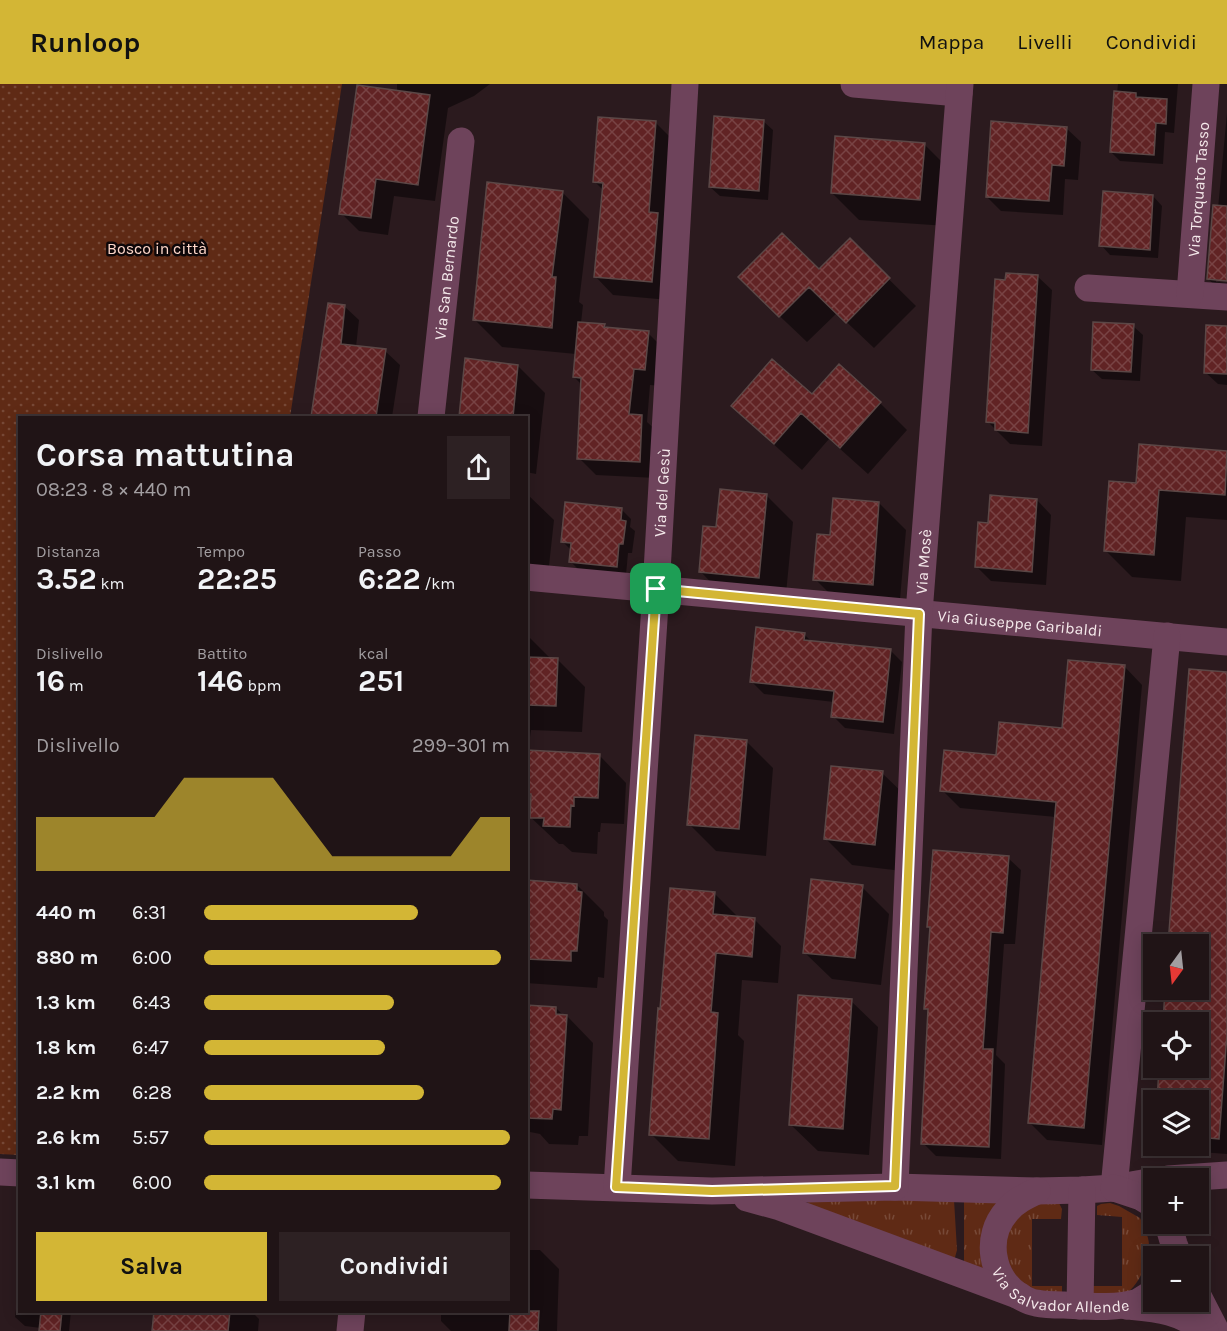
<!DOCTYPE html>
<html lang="it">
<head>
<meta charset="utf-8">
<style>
	body { margin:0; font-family:Karla,sans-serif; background:#2d2123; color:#f1f3f6; height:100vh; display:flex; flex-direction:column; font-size:22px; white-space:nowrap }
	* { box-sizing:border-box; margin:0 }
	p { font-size:20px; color:#a29ea1 }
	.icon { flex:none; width:33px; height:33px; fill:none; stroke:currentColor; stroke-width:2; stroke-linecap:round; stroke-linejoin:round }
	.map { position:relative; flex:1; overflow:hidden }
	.panel { position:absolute; left:18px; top:332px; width:510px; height:897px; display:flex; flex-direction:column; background:#201416; border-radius:0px; box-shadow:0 3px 15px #0003,0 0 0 2px #3d3335 }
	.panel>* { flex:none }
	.needle { width:39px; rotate:195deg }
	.buttons { position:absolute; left:1143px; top:850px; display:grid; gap:12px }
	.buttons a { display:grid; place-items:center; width:66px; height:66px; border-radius:0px; background:#201416; box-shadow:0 3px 15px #0003,0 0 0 2px #3d3335; font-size:30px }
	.pin { position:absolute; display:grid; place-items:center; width:51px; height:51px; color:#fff; margin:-26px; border-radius:12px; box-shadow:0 3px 9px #0006 }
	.round { display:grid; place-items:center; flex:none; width:63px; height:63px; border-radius:0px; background:#2d2123 }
	.head { display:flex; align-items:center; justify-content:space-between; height:102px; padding:0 18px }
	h1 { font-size:33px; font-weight:700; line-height:45px }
	.stats { display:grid; grid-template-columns:repeat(3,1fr); gap:9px; height:102px; padding:6px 18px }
	.stats div { display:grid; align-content:center }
	.stats b { font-size:30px; font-weight:700 }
	.stats small { font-size:16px; font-weight:400 }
	.stats p { font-size:16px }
	.chart { height:168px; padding:12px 18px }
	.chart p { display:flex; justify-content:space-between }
	.chart svg { width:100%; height:108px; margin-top:6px; fill:#d3b635; opacity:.7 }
	.button { display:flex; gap:12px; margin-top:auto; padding:12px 18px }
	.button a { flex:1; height:69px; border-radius:0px; background:#d3b635; color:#111; font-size:24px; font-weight:700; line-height:69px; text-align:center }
	.button a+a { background:#2d2123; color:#f1f3f6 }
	ul { padding:0 18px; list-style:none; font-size:20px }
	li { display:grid; grid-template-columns:96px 72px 1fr; align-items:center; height:45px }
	li i { height:15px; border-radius:8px; background:#d3b635 }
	header { display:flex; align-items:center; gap:36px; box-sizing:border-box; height:84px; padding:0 30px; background:#d3b635; color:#111 }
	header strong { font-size:28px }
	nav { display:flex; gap:33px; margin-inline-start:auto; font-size:21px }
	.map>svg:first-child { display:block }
</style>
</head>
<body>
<header>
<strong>Runloop</strong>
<nav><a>Mappa</a><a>Livelli</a><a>Condividi</a></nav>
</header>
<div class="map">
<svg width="1227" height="1247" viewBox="0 0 1227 1247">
	<defs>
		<pattern id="grass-tufts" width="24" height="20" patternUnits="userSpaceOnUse" patternTransform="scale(1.5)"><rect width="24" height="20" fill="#5f2a15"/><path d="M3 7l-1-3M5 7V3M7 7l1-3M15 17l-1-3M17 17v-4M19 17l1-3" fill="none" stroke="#774937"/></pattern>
		<pattern id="park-dots" width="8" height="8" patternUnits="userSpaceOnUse" patternTransform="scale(1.5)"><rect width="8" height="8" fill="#5f2a15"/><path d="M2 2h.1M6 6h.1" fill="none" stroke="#774937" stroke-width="1.8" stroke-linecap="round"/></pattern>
		<pattern id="building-cross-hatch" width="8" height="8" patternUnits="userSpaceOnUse" patternTransform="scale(1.5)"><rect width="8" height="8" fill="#612324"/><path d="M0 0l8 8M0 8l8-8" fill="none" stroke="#784344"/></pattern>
	</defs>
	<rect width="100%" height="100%" fill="#2b1a1e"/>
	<!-- grass -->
	<path fill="url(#grass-tufts)" d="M807,1115L954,1116L957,1166L954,1177L817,1125L808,1119Z
		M964,1116L999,1119L987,1191L964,1180Z
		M1035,1119H1059L1062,1125L1061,1135H1032V1202H1062V1216L1036,1213L1008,1185C1007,1176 1005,1164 1006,1156C1009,1139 1022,1128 1035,1119Z
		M1110,1119L1119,1122L1140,1134C1143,1142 1149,1152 1149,1161C1150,1176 1137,1208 1120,1212C1114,1213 1099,1210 1092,1209L1093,1202H1122V1133L1097,1131V1122L1101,1120Z"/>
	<!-- park -->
	<path fill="url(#park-dots)" d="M0,0H342L290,333H20L19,1071L0,1070Z"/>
	<!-- shadow -->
	<path fill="#0007" d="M397,0H490L474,12L448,24L435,117L394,112L388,151L359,147L341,129L397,8Z
		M1118,0H1178L1174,49L1165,48L1163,80L1120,77L1111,68Z
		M1227,29V196L1216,195V198L1227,199V205L1218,204L1208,195L1217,135Z
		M763,37L773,46L768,116L720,112L710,103Z
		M656,39L674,57L669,216L613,211L595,192L603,106L595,98Z
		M1066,44L1081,58L1078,96L1065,95L1063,131L1001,127L987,113Z
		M924,60L951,87L947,142L859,136L832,109Z
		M562,108L589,135L579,218L583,221L581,239L604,241L608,245L648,249L665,266L662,302L650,301L647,338L659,349L656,394L596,391L579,374L582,301L574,293L576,270L502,263L475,236Z
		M1153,112L1162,122L1158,174L1110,171L1101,161Z
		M850,157L916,222L874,264L837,229L807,258L767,220L820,187Z
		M1037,192L1052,206L1042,362L1010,360L988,338L1007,198Z
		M344,222L359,236L356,263L385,267L400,281L392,333H312Z
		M1133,242L1143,251L1140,297L1102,295L1092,286Z
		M1227,243V301L1218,300L1205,288Z
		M518,282L545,309L536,390L526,388V333H460Z
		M839,283L880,319L907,346L868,390L829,355L802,386L760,348L733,322L812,312Z
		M1141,362L1227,369V436L1186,433L1181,497L1132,493L1105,466L1137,400Z
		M526,409L554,436L548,491L526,488Z
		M766,411L793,438L785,520L727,515L701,488Z
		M1037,416L1051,431L1046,501L991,497L977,483L989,440Z
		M879,419L906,446L899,527L842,522L815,495L831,453Z
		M621,425L631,435L630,443L635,447L632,469H628L626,491L580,487L570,477L571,466L563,458Z
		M804,550L812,558L890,566L902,578L894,650L845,644L833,632L834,618L764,610L751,597Z
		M526,553H529L551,575L558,576L585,603L582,648L531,646L530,653H526Z
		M1124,582L1142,601L1102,1061L1047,1056L1029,1038L1056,733L960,724L942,706L998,673L1064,646Z
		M1227,589V1070L1173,1066L1169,1062H1198V1017H1158L1161,984H1198V939H1164L1167,906H1198V861H1170Z
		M746,657L773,684L766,772L716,767L689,740Z
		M526,667L600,672L626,699L624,740L601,739L600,748H598L597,770L572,768L563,760H559L526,729Z
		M882,689L909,715L902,787L852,781L825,754Z
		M1008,774L1021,786L1015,860H1004L996,971L1005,980L1001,1075L936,1072L923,1059L929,928L926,925L932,845L928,842Z
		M526,798L577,801L604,828V832L608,836L604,894L598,893L597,904L526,899Z
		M862,803L889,830L881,901L832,895L805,869Z
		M714,809L739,834L754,835L781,862L778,899L742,896L738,951L744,957L735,1082L678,1077L651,1050L661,926Z
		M851,917L878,943L869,1071L818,1067L791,1041Z
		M526,922L556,924L564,932H567L593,959L588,1052H579L578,1061L549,1060L540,1050L530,1048L526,1044Z
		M526,1166H540L559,1185L557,1247H451L441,1237V1227H526Z
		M20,1195V1227H71L69,1247H40L41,1244L25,1242L15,1233Z
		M155,1227H251L259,1235L258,1247H153Z"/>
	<!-- building -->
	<path fill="url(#building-cross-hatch)" stroke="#5b4746" stroke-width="1.5" d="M357,1L430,11L418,101L376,95L371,134L339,130Z
		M1114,7L1136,9V13L1167,15L1166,40L1156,39L1154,71L1110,68Z
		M714,32L764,36L759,107L709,103Z
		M598,33L656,37L649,128L658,129L652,198L594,193L603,99L593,98Z
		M991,37L1067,43L1064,82L1052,81L1049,117L986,113Z
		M835,52L925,59L920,116L831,109Z
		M487,98L563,107L552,193H556L552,244L473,236Z
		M1103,107L1153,111L1150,166L1099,162Z
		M1213,121L1227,122V197L1207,195Z
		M782,149L819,185L850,154L890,194L846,239L809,203L779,233L738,193Z
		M1006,189L1038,191L1028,349L995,346V339L986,338L995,195L1005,196Z
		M328,219L345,221L341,260L386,265L376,333H311Z
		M578,238L605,240L604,243L649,247L645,286L634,285L629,330L642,331L640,378L577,375L581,294L573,293Z
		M1093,238L1134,240L1131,288L1091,286Z
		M1206,241L1227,242V290L1204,289Z
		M465,274L518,281L513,333H459Z
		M772,275L812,310L839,280L881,318L840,364L801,329L774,360L731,322Z
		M1139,360L1227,367L1225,411L1159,406L1154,471L1104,467L1109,397L1136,399Z
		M720,405L767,410L759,494L699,488L703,442L716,443Z
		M990,411L1037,415L1032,488L975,483L978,438L988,439Z
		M833,414L879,418L873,501L813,496L817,450L830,451Z
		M565,418L622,424L621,436L626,437L623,460H619L617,483L569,478L571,459L561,458Z
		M756,543L805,549L804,556L891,565L883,638L831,633L834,607L750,598Z
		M526,573L558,574L556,622L526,621Z
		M1068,576L1125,581L1084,1044L1028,1039L1056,718L940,707L944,666L996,671L999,638L1062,644Z
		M1189,585L1227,588V950L1219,1055L1198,1053V1017H1157L1159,984H1198V939H1163L1165,906H1198V861H1168Z
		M695,651L747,656L739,745L687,741Z
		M526,666L600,670L598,714L574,713V722L571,721L570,743L543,742L544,734H530L531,710H526Z
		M831,682L883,687L875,761L824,755Z
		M933,766L1009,772L1003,849L991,848L983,965H993L989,1063L921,1060L928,925H924L930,843H927Z
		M811,795L863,801L855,874L803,869Z
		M526,796L577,800V807L582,808L577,867H571V877L526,875Z
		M670,804L715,808L713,830L755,834L752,873L716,869L711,928L718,929L709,1055L649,1051L658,924L660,925Z
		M798,911L852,915L843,1045L789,1041Z
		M526,921L556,923V930L567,931L561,1026L553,1025L552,1035L526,1034Z
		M41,1227H62L60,1247H39Z
		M154,1227H230L228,1247H152Z
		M510,1227H539L538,1247H509Z"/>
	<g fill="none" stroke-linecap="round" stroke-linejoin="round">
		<!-- street -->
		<g stroke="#6e435b" stroke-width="27">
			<path d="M854,0L959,9"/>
			<path d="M1088,204L1227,213"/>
			<path id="s1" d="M1190,210L1206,0"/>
			<path id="s2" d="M431,333L461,57"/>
			<path id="s3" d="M526,493L1227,558"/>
			<path d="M0,1088L20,1089"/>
			<path d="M1168,1095L1227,1091"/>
			<path d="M526,1101L712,1107L895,1103L1037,1107L1082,1106L1114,1104L1154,1097"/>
			<path id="s4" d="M617,1103L656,505L685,0"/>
			<path id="s5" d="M895,1103L919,529L960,0"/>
			<path d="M1114,1104L1167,552"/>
			<path d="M1114,1104L1141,1113L1154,1121"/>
			<path id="s6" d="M1037,1107C1026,1112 1015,1117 1007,1127C984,1153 991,1193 1019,1212C1024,1215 1030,1218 1036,1219C1045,1221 1055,1221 1064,1221C1086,1222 1116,1225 1138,1218C1143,1215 1148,1212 1154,1208"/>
			<path d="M747,1114L780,1123L1020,1212"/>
			<path d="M1168,1140L1174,1160L1179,1173"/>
			<path d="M1198,1212L1216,1247"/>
			<path d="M1080,1222L1082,1106"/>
			<path d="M1126,1222C1158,1225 1179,1226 1205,1247"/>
			<path d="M350,1247L352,1227"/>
		</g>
	</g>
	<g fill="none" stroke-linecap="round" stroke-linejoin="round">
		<defs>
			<path id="route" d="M656,505L919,530L895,1102L712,1107L616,1103Z"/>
		</defs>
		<!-- route casing -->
		<use href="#route" stroke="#fff" stroke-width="12"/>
		<!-- route -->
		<use href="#route" stroke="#d3b635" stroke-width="8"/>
	</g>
	<g text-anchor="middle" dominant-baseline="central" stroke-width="5" stroke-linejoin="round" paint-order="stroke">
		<!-- street labels -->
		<g font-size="16" fill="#f4e8ea" stroke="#0e0709">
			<text stroke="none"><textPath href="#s1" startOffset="105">Via Torquato Tasso</textPath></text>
			<text stroke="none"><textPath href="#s2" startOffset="140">Via San Bernardo</textPath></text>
			<text stroke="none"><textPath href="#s4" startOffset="696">Via del Gesù</textPath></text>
			<text stroke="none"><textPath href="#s5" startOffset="626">Via Mosè</textPath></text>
			<text stroke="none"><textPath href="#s3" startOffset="496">Via Giuseppe Garibaldi</textPath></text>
			<text stroke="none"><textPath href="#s6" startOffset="171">Via Salvador Allende</textPath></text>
		</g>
		<!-- park labels -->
		<g font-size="16" fill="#fed7c9" stroke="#0e0709">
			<text x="157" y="164">Bosco in città</text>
		</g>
	</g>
</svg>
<div class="buttons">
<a><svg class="needle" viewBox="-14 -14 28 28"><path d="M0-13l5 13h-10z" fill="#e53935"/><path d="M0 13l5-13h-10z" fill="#a29ea1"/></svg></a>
<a><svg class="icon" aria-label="locate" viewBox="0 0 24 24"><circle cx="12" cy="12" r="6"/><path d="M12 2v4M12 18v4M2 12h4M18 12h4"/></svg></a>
<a><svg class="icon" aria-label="layers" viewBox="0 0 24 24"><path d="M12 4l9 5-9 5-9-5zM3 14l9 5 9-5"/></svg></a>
<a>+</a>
<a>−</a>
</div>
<div class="pin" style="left:656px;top:505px;background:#1e9e55"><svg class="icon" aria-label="arrive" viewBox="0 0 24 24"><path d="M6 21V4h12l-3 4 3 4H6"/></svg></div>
<section class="panel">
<div class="head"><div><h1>Corsa mattutina</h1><p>08:23 · 8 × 440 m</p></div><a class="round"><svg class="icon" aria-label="share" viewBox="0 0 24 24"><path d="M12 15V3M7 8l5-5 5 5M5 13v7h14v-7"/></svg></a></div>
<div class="stats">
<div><p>Distanza</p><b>3.52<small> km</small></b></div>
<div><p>Tempo</p><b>22:25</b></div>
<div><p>Passo</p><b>6:22<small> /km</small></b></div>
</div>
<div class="stats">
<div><p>Dislivello</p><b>16<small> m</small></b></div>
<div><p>Battito</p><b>146<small> bpm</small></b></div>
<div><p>kcal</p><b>251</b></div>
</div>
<div class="chart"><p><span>Dislivello</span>299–301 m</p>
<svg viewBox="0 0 160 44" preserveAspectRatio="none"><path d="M0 44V22L10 22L20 22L30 22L40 22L50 6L60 6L70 6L80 6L90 22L100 38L110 38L120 38L130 38L140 38L150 22L160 22V44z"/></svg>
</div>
<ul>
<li><b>440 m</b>6:31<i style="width:70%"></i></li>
<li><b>880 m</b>6:00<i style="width:97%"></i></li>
<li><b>1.3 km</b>6:43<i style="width:62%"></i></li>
<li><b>1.8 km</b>6:47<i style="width:59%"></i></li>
<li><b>2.2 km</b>6:28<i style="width:72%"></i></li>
<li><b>2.6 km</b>5:57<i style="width:100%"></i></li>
<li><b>3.1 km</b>6:00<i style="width:97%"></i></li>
</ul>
<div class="button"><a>Salva</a><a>Condividi</a></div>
</section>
</div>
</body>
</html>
